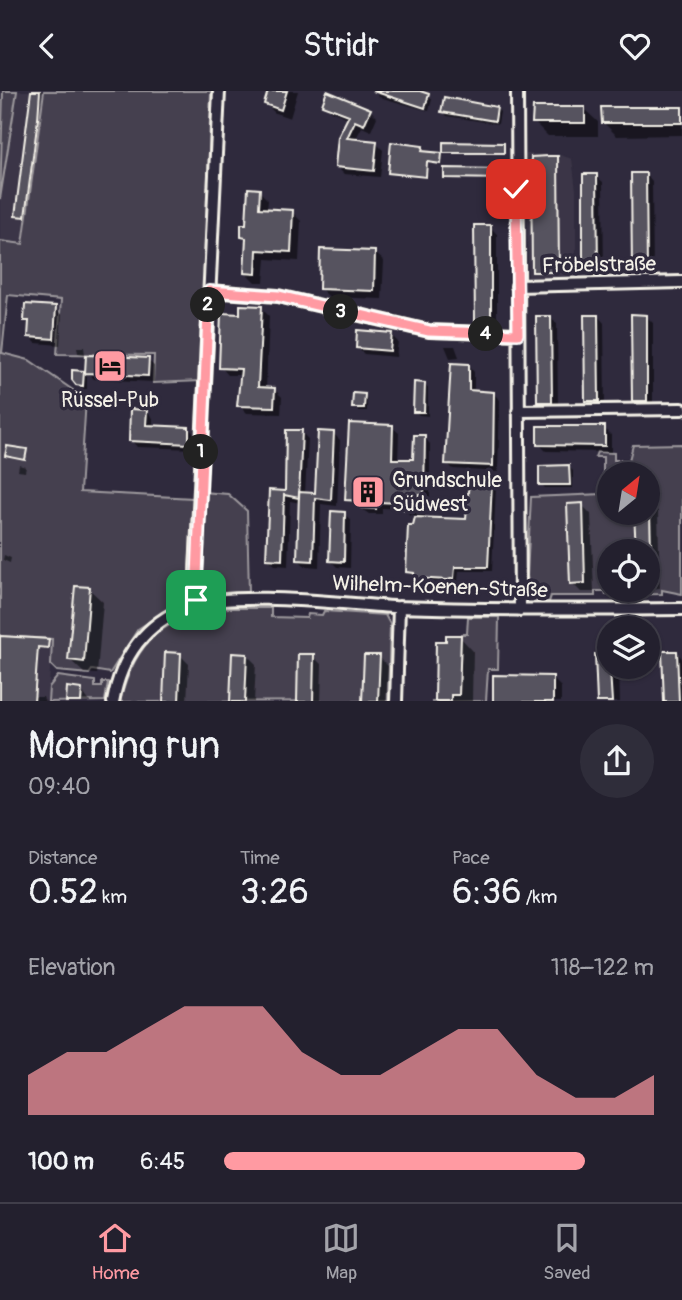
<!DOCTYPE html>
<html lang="en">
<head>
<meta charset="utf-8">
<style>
	body { margin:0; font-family:Pangolin,sans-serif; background:#2f2d3a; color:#f1f3f6; height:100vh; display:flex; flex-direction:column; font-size:26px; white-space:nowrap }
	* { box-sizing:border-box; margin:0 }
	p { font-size:23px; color:#a3a3aa }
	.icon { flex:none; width:38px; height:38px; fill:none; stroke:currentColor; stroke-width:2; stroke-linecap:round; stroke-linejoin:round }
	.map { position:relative; height:610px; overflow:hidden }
	.details { display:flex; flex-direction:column; background:#23202e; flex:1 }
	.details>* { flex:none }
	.needle { width:46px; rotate:30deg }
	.fabs { position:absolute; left:597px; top:371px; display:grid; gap:14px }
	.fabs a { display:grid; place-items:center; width:63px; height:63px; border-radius:50%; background:#23202e; box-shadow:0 2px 5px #0004,0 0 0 2px #403e4a; font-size:35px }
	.pin { position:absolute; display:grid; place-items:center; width:60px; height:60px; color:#fff; margin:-30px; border-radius:14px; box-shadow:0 4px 10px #0006 }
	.km { position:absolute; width:35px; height:35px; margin:-18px; border-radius:50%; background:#222; color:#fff; font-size:19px; line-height:35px; text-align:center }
	.round { display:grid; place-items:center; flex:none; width:74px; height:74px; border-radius:37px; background:#2f2d3a }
	.headline { display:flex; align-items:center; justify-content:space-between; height:119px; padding:0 28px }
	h1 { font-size:38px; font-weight:600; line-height:52px }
	.stats { display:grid; grid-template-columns:repeat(3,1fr); gap:10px; height:119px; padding:7px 28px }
	.stats div { display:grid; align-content:center }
	.stats b { font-size:35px; font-weight:600 }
	.stats small { font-size:19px; font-weight:400 }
	.stats p { font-size:19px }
	.chart { height:196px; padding:14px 28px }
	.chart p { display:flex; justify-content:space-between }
	.chart svg { width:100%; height:126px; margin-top:7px; fill:#ff9aa2; opacity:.7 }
	ul { padding:0 28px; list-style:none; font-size:23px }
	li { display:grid; grid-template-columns:112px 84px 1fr; align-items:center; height:52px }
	li i { height:18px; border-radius:9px; background:#ff9aa2 }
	header { display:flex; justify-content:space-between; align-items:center; height:91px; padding:0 28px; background:#23202e; font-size:32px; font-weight:600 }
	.tab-bar { display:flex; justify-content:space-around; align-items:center; height:98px; border-top:2px solid #403e4a; background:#23202e; font-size:19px; color:#a3a3aa }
	.tab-bar a { display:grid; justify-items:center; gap:4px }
	.tab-bar .selected { color:#ff9aa2 }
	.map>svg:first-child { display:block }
</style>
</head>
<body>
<header><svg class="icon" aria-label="back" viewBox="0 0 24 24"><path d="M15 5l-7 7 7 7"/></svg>Stridr<svg class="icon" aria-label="heart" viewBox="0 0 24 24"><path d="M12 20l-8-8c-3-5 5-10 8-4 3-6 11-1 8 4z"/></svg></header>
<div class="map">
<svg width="682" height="611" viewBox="0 0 682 611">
	<rect width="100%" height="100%" fill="#2f2a3d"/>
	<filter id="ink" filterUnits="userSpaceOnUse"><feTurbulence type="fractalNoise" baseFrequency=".0143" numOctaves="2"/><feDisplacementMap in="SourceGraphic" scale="14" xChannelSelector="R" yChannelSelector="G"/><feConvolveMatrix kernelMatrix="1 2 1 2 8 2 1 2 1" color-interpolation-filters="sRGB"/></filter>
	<g filter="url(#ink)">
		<!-- built -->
		<path fill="#3b3647" d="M17,0H44L23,153L0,150V108Z
			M526,63L560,64L572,68L576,99V187L528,186Z
			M0,545L52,548L48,610H0Z"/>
		<!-- green -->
		<path fill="#454050" stroke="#9c989c" stroke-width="2" fill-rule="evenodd" d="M3,0H17L0,108Z
			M44,0H211L201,290L153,292L154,264L57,263L61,209L8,204L2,262L29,269L86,308L80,401L193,407L188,501L181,510L138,538L110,582L92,579L89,583L57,580L51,574L52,548L0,545V150L23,153Z
			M682,353V503L662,499V503L606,504L605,500H595V505H551L549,511H539L530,505L527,485L531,406L603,403V366H595L597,361L614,362V369H629L633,354ZM609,383H648V422H609ZM609,460H648V499H609Z
			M202,401L228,403L247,420L249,502L210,504L201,497Z
			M228,517H271V526L307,527L308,523L322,524L324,520L385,524L390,533L388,610L120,611C135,548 165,525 228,517Z
			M468,526H499L498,578H488L486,610L431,611L450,610L451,604L459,603L461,543H467Z
			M58,585L95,590V596H102V591H108L105,610L48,611L49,596Z"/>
		<!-- shadow -->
		<path fill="#0007" d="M33,0H42L26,127L19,126Z
			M270,0H298L290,27L275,22L266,13Z
			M376,0H414L432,8L429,20L379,6Z
			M324,13L370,19L377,26L371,40L362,36L355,49L376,52L383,59L380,86L344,83L337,76L349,27L331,20Z
			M496,17L500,21L498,33L447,25L443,20Z
			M584,18L598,31V45H548L534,31Z
			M682,18V44L617,45L603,31Z
			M503,54L505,63L445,61Z
			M422,56L423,62L443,65L442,73L428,72L427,87L390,81Z
			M558,67L559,182H535L534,180Z
			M503,80L505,89L445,87Z
			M646,83L652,90L653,184H640L633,177Z
			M596,85L603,91L604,185H592L585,179Z
			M259,100L268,109L267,120L292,121L301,130L299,170L266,168L264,191H255L246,182L248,151L242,146Z
			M490,136L497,143V236L483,238L477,231Z
			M374,161L384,170L382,208L329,206L320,197Z
			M55,217L62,224L60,254L36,252L30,246L31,234L25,229Z
			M261,217L269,225L266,298H274L282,306L281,323L247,322L239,314L242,284H228L221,276L242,225Z
			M598,225L604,232L605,316H593L586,310Z
			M646,225L653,232V316H640L634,310Z
			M550,226L557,233L558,317H545L539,311Z
			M391,244L398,251L396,266L364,263L358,257Z
			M445,255H455L459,266L450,267Z
			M77,256H84L85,263L78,262Z
			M88,266L148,269L154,275V291L94,288L87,281V298H81L77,293L83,282L87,286Z
			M468,274L474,281V301L493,302L500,309L498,381L453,378L447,372Z
			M424,293L428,297V325L419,324L415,320Z
			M364,304L367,308V320H358L354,316Z
			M146,320L153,327V336L189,337L195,344V358L137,356L131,349Z
			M392,336L399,342L398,370H415L424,346L430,353V410H425V428L467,429L491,392L496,396L492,480H459L458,491H421L408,481L417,424H410L403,418L382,417V423H369L347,408Z
			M604,337L611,344V361L546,360L539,353Z
			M301,341L308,348L305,403L317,404L333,342L340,349L337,415L321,413L319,476L305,475L299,469L301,412L290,410L288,475L275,474L268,468L270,401L286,402Z
			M19,374L26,376L25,381L18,380Z
			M569,376L573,380V397H545L541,393Z
			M648,411L658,420L660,497L648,498V460H637L636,422H648Z
			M582,414L591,423L594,501H581L572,492Z
			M344,423L351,429L350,477L337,476L331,470Z
			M4,464L11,467L10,472L3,469Z
			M89,498L103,511L97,583L84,582L70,569Z
			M460,546L473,560L472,611H438L447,552Z
			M48,549L49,558L39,557L35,606H43L45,611H0V556Z
			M676,561L682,567V611H666Z
			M180,564L189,573L187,611H165Z
			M247,564L256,573L254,611H232Z
			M313,565L322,574L321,611H299Z
			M379,566L388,575L386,611H364Z
			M609,576H619L620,611H599Z
			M628,576H637V579H630Z
			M552,587L561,596V611H495Z
			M81,599L90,611H67Z"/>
		<!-- building -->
		<path fill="#56525f" stroke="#f4f1e8" stroke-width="2" d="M31,0H40L38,28L25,126L15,125Z
			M268,0H287L281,19L264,13Z
			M327,0L371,18L364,34L355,30L347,47L377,50L374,80L335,76L338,46L349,24L322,14Z
			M373,0H420L429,3L425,17Z
			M444,6L497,16L495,30L441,21Z
			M533,16H585V32H532Z
			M601,16H682V32H602Z
			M391,51L423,55L422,60L442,62L441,73L427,71L426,86L388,82Z
			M443,51L504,52V62H443Z
			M549,65H558L559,181H532L531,66Z
			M444,77L504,78V88L444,87Z
			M631,82H646L647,178H632Z
			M583,83H597L598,179H583Z
			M248,97L260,98L259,117L293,119L291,161L257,159L256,183L244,182L246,147L241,146V133H246Z
			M474,134H491V230L475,232Z
			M320,158L375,160L374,200L319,198Z
			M25,213L56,215L54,248L28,246L29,230H24Z
			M240,214L262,215L258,296L275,297L274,316L237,315L241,278L219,277L221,222L240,223Z
			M631,223L647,224V310H632Z
			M584,224H598L599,310H585Z
			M536,225H551L552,311H537Z
			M357,239L392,242L390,260L356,257Z
			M86,264L149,267L148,285L85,282Z
			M451,272L469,273V299L494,301L493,375L445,373Z
			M72,279L84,280L83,295L76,294L72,289Z
			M414,291L425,292L424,321H413Z
			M353,302L365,303L364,317H352Z
			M130,318L147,319L146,334L189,336V353L129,350Z
			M349,332L393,334L392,368H413L414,344H425L424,404H419V419L401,418L402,412L376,411V418L361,417V410L345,409Z
			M537,335H605V355L537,354Z
			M286,339H302L299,407L284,404L282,469L266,468L269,399L285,400Z
			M318,340L334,341L331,409L315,407L313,470L297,469L299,401L315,402Z
			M7,355L27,358L25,369L5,365Z
			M569,374L570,394H539V375Z
			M469,388L492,390L488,476H455L454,487L448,489L414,487V482L406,481L408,434H413L415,426L466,428Z
			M583,412L585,492L570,493L567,413Z
			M331,420L345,421L344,471L329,470Z
			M634,422H650L651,460H636Z
			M75,495L90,496L84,571L68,569Z
			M446,544H461L459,604H451V610H435L436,550H446Z
			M0,545L49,548L48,557L38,556L34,611H0Z
			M662,560H677L679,611H664Z
			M165,561L181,562L179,611H163Z
			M232,562L247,563L245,611H230Z
			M298,563H314L313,611H297Z
			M595,563H609L612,611H597Z
			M364,564H380L378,611H362Z
			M493,584L553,585V611H493Z
			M67,596L82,598L81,611H66Z"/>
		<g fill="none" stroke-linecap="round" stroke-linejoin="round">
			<defs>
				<path id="minor" d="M517,0L520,519
					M517,195L682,191
					M209,200L278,205L429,240L518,243
					M518,320L682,318
					M197,514L195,502L219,0
					M113,611C121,566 145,532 188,516C235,499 342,513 395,516C491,519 586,519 682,518
					M396,611L399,516"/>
			</defs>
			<!-- minor casing -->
			<use href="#minor" stroke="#f4f1e8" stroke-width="16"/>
			<!-- minor -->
			<use href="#minor" stroke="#2f2a3d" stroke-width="10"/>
		</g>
	</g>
	<g fill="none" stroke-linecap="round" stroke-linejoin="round" filter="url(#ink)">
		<defs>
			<path id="route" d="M196,509L209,200L278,205L429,240L518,243L516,98"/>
		</defs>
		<!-- route casing -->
		<use href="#route" stroke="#fff" stroke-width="14"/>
		<!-- route -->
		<use href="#route" stroke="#ff9aa2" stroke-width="9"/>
	</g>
	<!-- icons -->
	<defs>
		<symbol id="hotel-square" viewBox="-11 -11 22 22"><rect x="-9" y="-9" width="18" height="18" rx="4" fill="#ff9aa2" stroke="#2f2a3d"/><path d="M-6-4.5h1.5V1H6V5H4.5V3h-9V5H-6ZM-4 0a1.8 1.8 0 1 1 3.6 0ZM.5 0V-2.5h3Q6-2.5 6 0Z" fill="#111"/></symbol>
		<symbol id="building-square" viewBox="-11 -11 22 22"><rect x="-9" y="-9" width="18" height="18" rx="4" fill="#ff9aa2" stroke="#2f2a3d"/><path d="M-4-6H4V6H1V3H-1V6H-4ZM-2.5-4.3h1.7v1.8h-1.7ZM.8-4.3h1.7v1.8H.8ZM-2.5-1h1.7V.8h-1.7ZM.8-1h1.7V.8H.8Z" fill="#111"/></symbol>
	</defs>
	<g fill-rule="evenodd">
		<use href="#hotel-square" x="91" y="256" width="38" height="38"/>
		<use href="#building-square" x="349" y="382" width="38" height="38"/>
	</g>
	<g text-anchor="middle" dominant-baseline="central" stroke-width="7" stroke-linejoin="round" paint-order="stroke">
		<!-- street labels -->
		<g font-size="21" fill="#f4f1e8" stroke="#2f2a3d">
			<text transform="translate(599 174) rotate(-1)">Fröbelstraße</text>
			<text transform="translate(440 496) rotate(2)">Wilhelm-Koenen-Straße</text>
		</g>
		<!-- poi labels -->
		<g font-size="21" fill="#f4f1e8" stroke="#2f2a3d">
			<text x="110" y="309">Rüssel-Pub</text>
			<text x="392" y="389" text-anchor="start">Grundschule<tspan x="392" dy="24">Südwest</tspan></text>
		</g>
	</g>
</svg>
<div class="fabs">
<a><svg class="needle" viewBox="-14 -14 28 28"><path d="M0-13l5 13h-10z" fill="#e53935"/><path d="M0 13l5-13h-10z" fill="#a3a3aa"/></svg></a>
<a><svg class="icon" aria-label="locate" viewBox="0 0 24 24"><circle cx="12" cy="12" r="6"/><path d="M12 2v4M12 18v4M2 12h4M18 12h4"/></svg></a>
<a><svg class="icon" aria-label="layers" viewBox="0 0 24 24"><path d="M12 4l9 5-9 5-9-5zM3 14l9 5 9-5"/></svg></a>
</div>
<div class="pin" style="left:196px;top:509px;background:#1e9e55"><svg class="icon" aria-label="arrive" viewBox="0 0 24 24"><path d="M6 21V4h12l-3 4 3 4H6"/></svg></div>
<div class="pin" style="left:516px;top:98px;background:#d93025"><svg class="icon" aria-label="check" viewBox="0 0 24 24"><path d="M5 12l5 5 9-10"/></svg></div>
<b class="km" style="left:201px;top:361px">1</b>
<b class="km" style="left:208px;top:214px">2</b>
<b class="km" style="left:341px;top:221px">3</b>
<b class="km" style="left:486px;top:243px">4</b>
</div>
<section class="details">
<div class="headline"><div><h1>Morning run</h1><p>09:40</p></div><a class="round"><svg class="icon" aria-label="share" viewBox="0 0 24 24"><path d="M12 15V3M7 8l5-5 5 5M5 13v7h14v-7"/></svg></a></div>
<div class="stats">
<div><p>Distance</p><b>0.52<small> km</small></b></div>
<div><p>Time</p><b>3:26</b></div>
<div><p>Pace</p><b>6:36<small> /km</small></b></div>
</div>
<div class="chart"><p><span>Elevation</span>118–122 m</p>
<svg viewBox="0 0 160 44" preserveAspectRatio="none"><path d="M0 44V30L10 22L20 22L30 14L40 6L50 6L60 6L70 22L80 30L90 30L100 22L110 14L120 14L130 30L140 38L150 38L160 30V44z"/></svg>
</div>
<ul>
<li><b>100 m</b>6:45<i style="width:84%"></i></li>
</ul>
</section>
<nav class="tab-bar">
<a class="selected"><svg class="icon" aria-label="home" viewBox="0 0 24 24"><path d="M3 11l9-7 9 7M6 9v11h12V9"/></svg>Home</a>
<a><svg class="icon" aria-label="map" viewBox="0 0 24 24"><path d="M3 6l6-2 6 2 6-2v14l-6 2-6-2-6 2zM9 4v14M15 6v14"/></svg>Map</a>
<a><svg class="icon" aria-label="saved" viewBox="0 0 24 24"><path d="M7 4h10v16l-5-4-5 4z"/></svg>Saved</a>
</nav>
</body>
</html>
